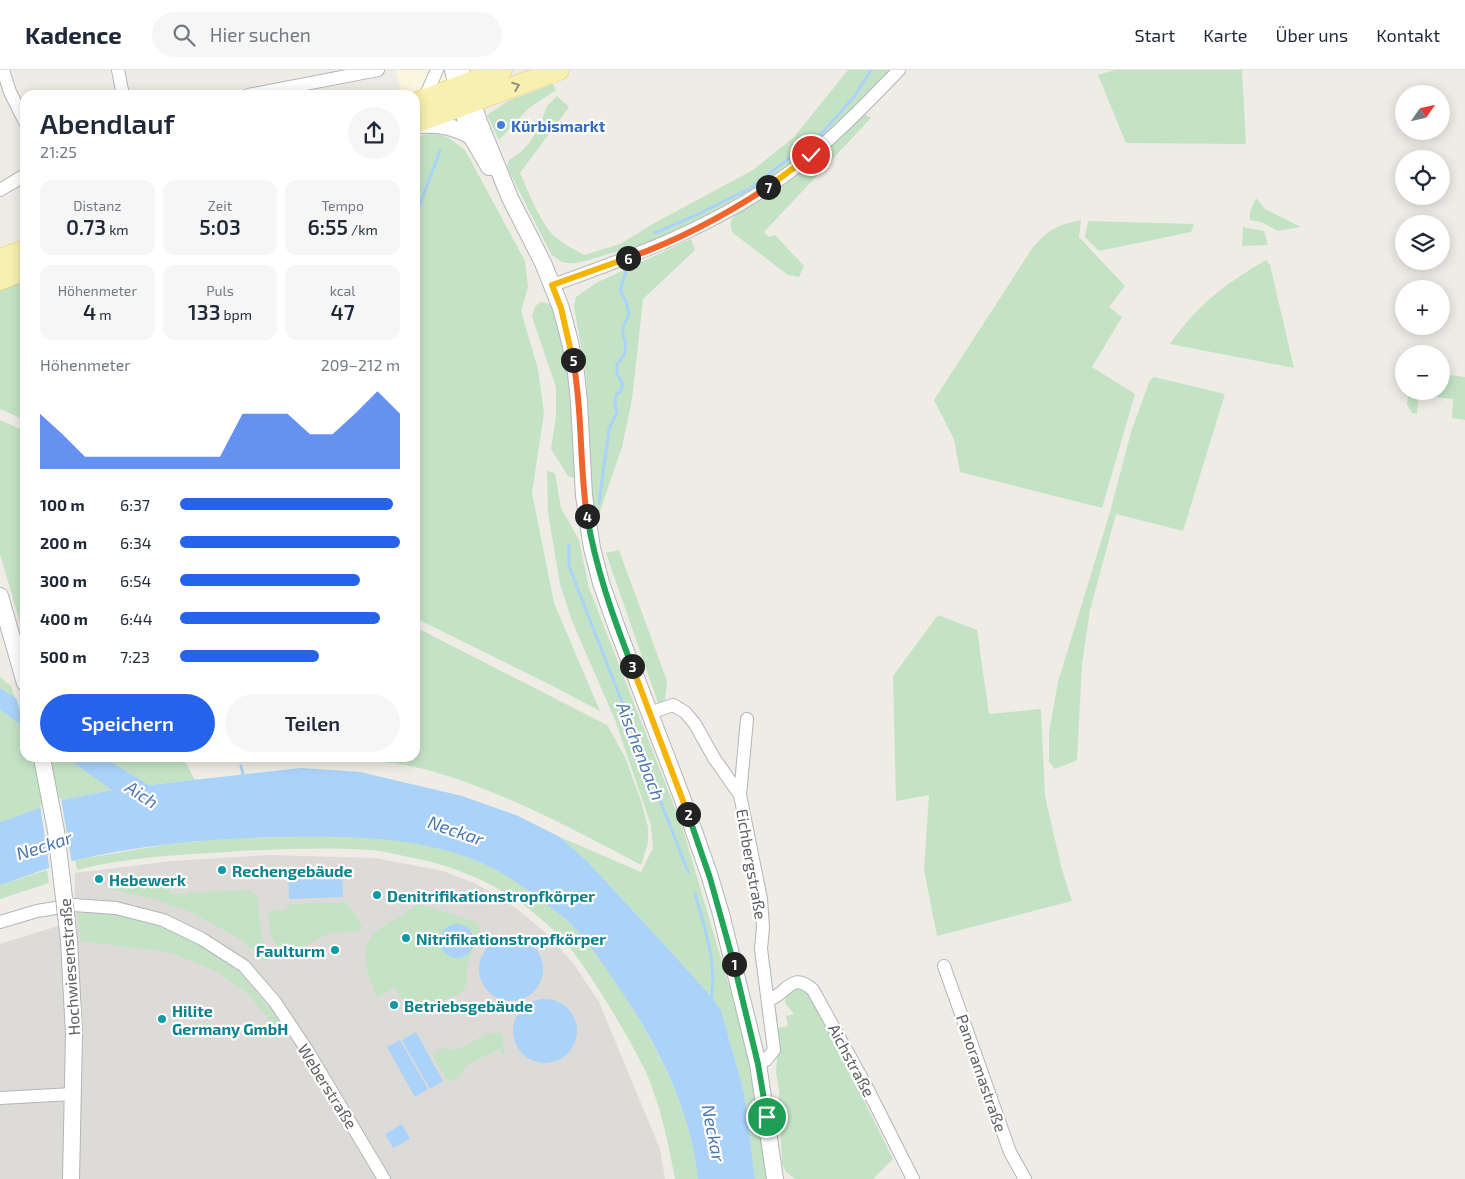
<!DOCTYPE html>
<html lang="de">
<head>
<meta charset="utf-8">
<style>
	body { margin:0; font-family:"Exo 2",sans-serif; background:#f6f6f7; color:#1f2937; height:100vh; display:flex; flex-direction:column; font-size:19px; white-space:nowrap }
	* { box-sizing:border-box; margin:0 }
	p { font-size:16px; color:#747a83 }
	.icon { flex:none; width:28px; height:28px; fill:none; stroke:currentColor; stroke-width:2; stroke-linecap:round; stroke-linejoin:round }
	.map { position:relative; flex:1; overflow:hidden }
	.drawer { position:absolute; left:20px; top:20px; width:400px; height:672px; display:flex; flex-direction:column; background:#fff; border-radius:15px; box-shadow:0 2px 12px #0003 }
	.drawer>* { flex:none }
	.needle { width:32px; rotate:56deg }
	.controls { position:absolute; left:1395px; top:15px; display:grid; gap:10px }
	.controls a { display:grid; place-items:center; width:55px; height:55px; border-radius:50%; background:#fff; box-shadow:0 2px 12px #0003; font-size:25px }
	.pin { position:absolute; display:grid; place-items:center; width:42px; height:42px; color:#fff; margin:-21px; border:2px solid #fff; border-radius:50%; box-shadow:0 1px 5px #0007 }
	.km { position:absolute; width:25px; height:25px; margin:-12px; border-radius:50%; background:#222; color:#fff; font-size:14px; line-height:25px; text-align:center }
	.round { display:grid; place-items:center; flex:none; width:52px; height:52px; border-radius:26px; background:#f6f6f7 }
	.overview { display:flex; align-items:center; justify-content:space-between; height:85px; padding:0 20px }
	h1 { font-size:28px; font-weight:600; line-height:38px }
	.figures { display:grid; grid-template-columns:repeat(3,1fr); gap:8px; height:85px; padding:5px 20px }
	.figures div { display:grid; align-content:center; border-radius:12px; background:#f6f6f7; text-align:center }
	.figures b { font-size:21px; font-weight:600 }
	.figures small { font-size:14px; font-weight:400 }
	.figures p { font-size:14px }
	.chart { height:140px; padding:10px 20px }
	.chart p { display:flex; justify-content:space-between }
	.chart svg { width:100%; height:90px; margin-top:5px; fill:#2563eb; opacity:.7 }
	.primary-button { display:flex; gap:10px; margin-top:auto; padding:10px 20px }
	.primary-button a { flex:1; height:58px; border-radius:30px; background:#2563eb; color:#fff; font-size:20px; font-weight:600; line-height:58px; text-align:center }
	.primary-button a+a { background:#f6f6f7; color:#1f2937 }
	ul { padding:0 20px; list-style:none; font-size:16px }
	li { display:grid; grid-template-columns:80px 60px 1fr; align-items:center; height:38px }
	li i { height:12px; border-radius:6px; background:#2563eb }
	header { display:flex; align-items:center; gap:30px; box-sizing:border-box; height:70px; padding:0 25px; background:#fff; border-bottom:1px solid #e0e1e3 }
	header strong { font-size:24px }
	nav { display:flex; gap:28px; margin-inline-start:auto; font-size:18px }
	.search { width:350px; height:45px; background:#f6f6f7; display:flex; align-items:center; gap:12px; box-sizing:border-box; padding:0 18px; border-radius:28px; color:#747a83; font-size:19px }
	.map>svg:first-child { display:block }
</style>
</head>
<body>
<header>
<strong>Kadence</strong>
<div class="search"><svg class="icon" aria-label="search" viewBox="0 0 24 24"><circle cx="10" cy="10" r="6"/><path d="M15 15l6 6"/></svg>Hier suchen</div>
<nav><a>Start</a><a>Karte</a><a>Über uns</a><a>Kontakt</a></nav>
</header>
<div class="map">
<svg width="1465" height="1109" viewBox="0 0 1465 1109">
	<rect width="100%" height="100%" fill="#eeece5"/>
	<!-- commercial -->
	<path fill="#fbf6dd" d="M395,0H475L410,25H403Z"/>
	<!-- industrial -->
	<path fill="#dddbd7" d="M270,785L375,788L443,801L474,813L506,830L546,863L574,894L599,932L660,1079L665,1109H0V874L74,851L75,803L172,791Z"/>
	<!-- green -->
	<path fill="#c4e3c5" d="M848,0H892C863,28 834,58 803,84C753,127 676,167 612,183C600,186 579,195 567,193C561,193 556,188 551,184L507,97L509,90L522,81L530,72L539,57L547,36L557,26L569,37L520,103C528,121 540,152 554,166C563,174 574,179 584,185L620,174L658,151L753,100L794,67Z
		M1115,0H1242L1246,74L1126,73L1098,5Z
		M553,14L556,20L529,38L499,70L487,45L508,31Z
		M863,43L871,48L764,162L769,167L775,165L804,196L799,207L788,205L733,163C729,154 730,151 736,144L791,110L820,87Z
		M432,62L449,68L465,80L525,191L528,217L521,241L538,299L544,343L532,423L554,533L600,641L549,614L415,548V68Z
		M1256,128L1265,139L1301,157L1278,161L1261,152L1250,150V142Z
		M1081,150L1079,167L1125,216L1109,237L1122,247L1092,297L1135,324L1102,438L960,402L954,369L934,330L1033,177C1050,158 1056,156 1081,150Z
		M1088,151L1194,154L1191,162L1099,181L1085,167Z
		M1243,157L1264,161L1268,175L1242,176Z
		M691,169L695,180L643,229L632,329L622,377L596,453L592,430L586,304L574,237L576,227L596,213Z
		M1266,190L1270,195L1294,298L1170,274C1199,233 1224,215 1266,190Z
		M25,208V350L0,339V218Z
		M541,232L551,234L568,296L577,409L568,406L551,379L556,346V317L532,247L535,236Z
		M1441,304L1465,307V350L1452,348L1453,329L1419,325L1417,344L1412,343L1407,334L1409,321H1441Z
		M1154,307L1225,324L1183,461L1116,444L1090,540L1082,594L1077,690L1055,699L1049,692V662L1058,612L1110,442L1131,362L1150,310Z
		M0,350L25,361V570L0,484Z
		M547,401L555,403L561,438L579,470L589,518L682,756L737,943L752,1004L768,1109H755L744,1022L721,940L711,926L672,883L588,792L560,767L641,802L653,778L651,755L615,650L572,551L560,514L548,443Z
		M619,480L667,611L665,630L658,633L606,483Z
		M938,545L977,560L989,644L1041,639L1045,726L1061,796L1072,831L937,866L924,800L929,725L896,731L893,606Z
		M415,557L607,655L625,687L641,731L648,757V773L641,795C571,758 501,720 424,699C400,693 373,691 348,688H415Z
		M0,607L11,616L15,628L0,618Z
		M0,640L25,658V688H67L113,720L62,730L0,752Z
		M105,688H162L186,693L195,710L149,715Z
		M192,688H252L204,691Z
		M342,766C376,768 410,770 443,779C459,783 477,791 492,798C517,810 553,836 572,855C590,872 604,895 618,915C656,974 691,1038 698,1109H675C668,1072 660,1033 645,1000C633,976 620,954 606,931C592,909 579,887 561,868C518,822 465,797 404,786C393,784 381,780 369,780C326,777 283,779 240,781C185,785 130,786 77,800L75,790L169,774L234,768Z
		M47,800L49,813L0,829V815Z
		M162,809L167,811L170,824L248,820L253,822L257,827L262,869L272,888L266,892L240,869L189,841L153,829L110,819L121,811Z
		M346,832L363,858L359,861L330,863L282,887L271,866L268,841L286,840L288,834Z
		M419,834L476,852L480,857C479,871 472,881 468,894C465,901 469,910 465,917C462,925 439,933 431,935C423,937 416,935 408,938L395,917L377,927C368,906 357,880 376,861Z
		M77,843L116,844L155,852L200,873L241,904L283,955L276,958L246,922L217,902L175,884L162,881L81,871Z
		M796,917L802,918L814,930L893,1089L873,1109H795L786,1102L782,1094L779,1021L776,1002L778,976L776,955V944L777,943L778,958L788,956L786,946L794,944L785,933L786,926Z
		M489,962L492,964L502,963L505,987L499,979L467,995L457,1009L448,1012L432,984L443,978L452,980L460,979Z"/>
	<!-- water -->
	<path fill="#abd2f8" d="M0,618L25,634V658L0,640Z
		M67,688H105L149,715L301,698L360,702L462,726L516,745L560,767L588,792L672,883L711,926L721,940L744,1022L755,1109H698C691,1044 662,983 626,928C610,904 593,878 573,856C568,850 560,845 553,839C534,824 515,810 494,799C429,766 356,766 285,767C215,768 145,774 76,790C51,796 25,807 0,815V752L62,730L112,720Z
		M342,799L343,827L289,829L288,802Z
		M440 871a17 17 0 1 1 34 0a17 17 0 1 1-34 0Z
		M479 899a32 32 0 1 1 64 0a32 32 0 1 1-64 0Z
		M513 961a32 32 0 1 1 64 0a32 32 0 1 1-64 0Z
		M416,962L443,1011L430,1019L402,970Z
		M400,970L428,1019L415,1027L387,977Z
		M402,1054L410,1069L393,1078L385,1064Z"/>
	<!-- pier -->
	<path fill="#eeece5" d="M16,626L25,631V660Z
		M61,728L72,794L50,802L40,735Z"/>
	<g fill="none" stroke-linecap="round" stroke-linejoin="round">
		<!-- stream -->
		<path stroke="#abd2f8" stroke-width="3" d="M415,147L440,81
			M655,163L694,146L749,119L821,64L854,27L871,0
			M599,433L609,359L617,342L615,336L616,325L621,321L623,315L617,303V294L624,285L626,275L622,260L629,244L626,232L620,220L626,202
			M569,475V496L688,802
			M241,696L244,708
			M695,823C704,858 718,893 711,930"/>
		<defs>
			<path id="minor" d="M3,0L10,22L25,52
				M118,0L123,25
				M451,0L455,17
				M463,0L466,13
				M248,25L378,0
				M424,29L437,0
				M0,120L25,105
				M553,215C631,187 706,160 776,112C821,81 861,39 899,0
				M650,643L673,635L685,642L695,654L714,688L740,725L761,829L763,858L761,879L774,980L766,990L758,994
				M740,725L747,649
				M0,852L37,841L74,835L116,838L163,850L202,869L244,896L275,932L307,980L384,1109
				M944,896L1010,1082L1025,1109
				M768,930C788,924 791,900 813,920L865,1014L913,1109
				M0,1028L73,1024"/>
			<path id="tertiary" d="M469,21L479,52L510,128L543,193L561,238L570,272L576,303L579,332L584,426L592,478L601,513L617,558L683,730L710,807L721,844L758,994L775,1109
				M458,26L471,66L489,97
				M418,55C440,54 452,56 471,66
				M0,526L25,613
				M69,870L74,964L71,1109"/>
			<path id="primary" d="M415,33L502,0
				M415,53L559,0
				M0,189L25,180
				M0,210L25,200"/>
		</defs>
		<!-- minor casing -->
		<use href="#minor" stroke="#b2b5b9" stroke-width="14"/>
		<!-- tertiary casing -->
		<use href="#tertiary" stroke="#b2b5b9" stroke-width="18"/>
		<!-- primary casing -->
		<use href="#primary" stroke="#e5c966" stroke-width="21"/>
		<!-- minor -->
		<use href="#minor" stroke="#fff" stroke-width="12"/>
		<!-- tertiary -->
		<use href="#tertiary" stroke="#fff" stroke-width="16"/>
		<!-- primary -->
		<use href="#primary" stroke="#f8f0b0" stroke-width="20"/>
		<defs>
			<path id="tertiary-bridge" d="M42,688L56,761L69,870"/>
		</defs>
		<!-- tertiary-bridge casing -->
		<use href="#tertiary-bridge" stroke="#b2b5b9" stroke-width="18" stroke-linecap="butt"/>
		<!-- tertiary-bridge -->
		<use href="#tertiary-bridge" stroke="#fff" stroke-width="16"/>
	</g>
	<!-- one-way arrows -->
	<defs><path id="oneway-chevron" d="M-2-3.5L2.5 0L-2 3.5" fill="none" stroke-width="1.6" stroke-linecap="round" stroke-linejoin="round" transform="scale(1.25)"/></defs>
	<use stroke="#93927f" href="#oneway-chevron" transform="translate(516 16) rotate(-21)"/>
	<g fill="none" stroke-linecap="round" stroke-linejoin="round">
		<defs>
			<path id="split-1" d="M734,894L758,994L767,1047"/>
			<path id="split-2" d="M688,744L710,808L734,894"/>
			<path id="split-3" d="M632,596L688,744"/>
			<path id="split-4" d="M587,446C596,499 613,547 632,596"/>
			<path id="split-5" d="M573,290C583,341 579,394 587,446"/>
			<path id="split-6" d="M573,290L561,238L552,215L628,188"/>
			<path id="split-7" d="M628,188C677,171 724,146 768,117"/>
			<path id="split-8" d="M768,117L811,85"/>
		</defs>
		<!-- split-1 casing -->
		<use href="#split-1" stroke="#fff" stroke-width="10"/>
		<!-- split-2 casing -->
		<use href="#split-2" stroke="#fff" stroke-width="10"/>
		<!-- split-3 casing -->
		<use href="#split-3" stroke="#fff" stroke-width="10"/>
		<!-- split-4 casing -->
		<use href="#split-4" stroke="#fff" stroke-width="10"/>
		<!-- split-5 casing -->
		<use href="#split-5" stroke="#fff" stroke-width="10"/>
		<!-- split-6 casing -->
		<use href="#split-6" stroke="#fff" stroke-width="10"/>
		<!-- split-7 casing -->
		<use href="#split-7" stroke="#fff" stroke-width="10"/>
		<!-- split-8 casing -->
		<use href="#split-8" stroke="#fff" stroke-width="10"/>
		<!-- split-1 -->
		<use href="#split-1" stroke="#22a559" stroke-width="6"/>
		<!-- split-2 -->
		<use href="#split-2" stroke="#22a559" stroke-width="6"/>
		<!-- split-3 -->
		<use href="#split-3" stroke="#f5b400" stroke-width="6"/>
		<!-- split-4 -->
		<use href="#split-4" stroke="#22a559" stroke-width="6"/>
		<!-- split-5 -->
		<use href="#split-5" stroke="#f0652b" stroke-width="6"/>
		<!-- split-6 -->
		<use href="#split-6" stroke="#f5b400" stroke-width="6"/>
		<!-- split-7 -->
		<use href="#split-7" stroke="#f0652b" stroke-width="6"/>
		<!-- split-8 -->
		<use href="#split-8" stroke="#f5b400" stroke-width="6"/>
	</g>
	<!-- markers -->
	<circle fill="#3f7fe0" stroke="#fff" stroke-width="2" cx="501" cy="55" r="5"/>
	<g fill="#0f9aa8" stroke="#fff" stroke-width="2">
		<circle cx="222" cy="800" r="5"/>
		<circle cx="99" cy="809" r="5"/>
		<circle cx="377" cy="825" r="5"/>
		<circle cx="406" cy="868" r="5"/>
		<circle cx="335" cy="880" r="5"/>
		<circle cx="394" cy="935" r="5"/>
		<circle cx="162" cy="949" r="5"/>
	</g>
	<g text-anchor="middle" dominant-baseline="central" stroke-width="4.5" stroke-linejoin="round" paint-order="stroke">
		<!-- shop labels -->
		<g font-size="16" font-weight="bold" fill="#366cbe" stroke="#fff" text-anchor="start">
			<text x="511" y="55">Kürbismarkt</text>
		</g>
		<!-- street labels -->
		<g font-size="16" fill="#5d6064" stroke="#fff">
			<text transform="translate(752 794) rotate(80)">Eichbergstraße</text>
			<text transform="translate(69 897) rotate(-94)">Hochwiesenstraße</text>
			<text transform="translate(852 990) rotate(62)">Aichstraße</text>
			<text transform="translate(982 1003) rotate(71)">Panoramastraße</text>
			<text transform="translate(328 1016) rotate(58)">Weberstraße</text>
		</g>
		<!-- culture labels -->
		<g font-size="16" font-weight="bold" fill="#0d838f" stroke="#fff" text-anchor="start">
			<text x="232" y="800">Rechengebäude</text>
			<text x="109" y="809">Hebewerk</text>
			<text x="387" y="825">Denitrifikationstropfkörper</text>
			<text x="416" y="868">Nitrifikationstropfkörper</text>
			<text x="325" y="880" text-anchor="end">Faulturm</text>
			<text x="404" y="935">Betriebsgebäude</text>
			<text x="172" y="940">Hilite<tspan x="172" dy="18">Germany GmbH</tspan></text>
		</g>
		<!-- water labels -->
		<g font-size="18" font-style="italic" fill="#4c78b1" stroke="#fff">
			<text transform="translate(641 681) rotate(69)">Aischenbach</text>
			<text transform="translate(142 724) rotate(33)">Aich</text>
			<text transform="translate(456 760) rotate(19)">Neckar</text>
			<text transform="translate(44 775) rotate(-18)">Neckar</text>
			<text transform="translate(714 1063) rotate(79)">Neckar</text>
		</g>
	</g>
</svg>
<div class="controls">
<a><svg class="needle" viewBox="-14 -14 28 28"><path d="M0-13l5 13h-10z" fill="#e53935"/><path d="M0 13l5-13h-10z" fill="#747a83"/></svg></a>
<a><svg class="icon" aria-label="locate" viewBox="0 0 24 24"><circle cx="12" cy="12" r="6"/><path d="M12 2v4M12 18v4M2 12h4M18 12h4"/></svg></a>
<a><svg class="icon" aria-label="layers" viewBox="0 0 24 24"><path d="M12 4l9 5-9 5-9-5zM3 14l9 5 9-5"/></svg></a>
<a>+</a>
<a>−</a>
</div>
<div class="pin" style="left:767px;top:1047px;background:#1e9e55"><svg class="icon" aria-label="arrive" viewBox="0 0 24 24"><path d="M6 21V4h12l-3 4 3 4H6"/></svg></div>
<div class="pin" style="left:811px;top:85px;background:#d93025"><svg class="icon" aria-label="check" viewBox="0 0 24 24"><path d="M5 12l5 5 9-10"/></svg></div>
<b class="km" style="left:734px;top:894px">1</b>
<b class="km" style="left:688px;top:744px">2</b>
<b class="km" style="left:632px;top:596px">3</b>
<b class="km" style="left:587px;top:446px">4</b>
<b class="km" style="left:573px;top:290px">5</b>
<b class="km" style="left:628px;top:188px">6</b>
<b class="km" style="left:768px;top:117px">7</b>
<section class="drawer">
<div class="overview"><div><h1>Abendlauf</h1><p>21:25</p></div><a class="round"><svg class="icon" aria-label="share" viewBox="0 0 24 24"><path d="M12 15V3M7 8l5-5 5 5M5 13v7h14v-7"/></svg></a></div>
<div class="figures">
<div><p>Distanz</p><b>0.73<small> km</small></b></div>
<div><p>Zeit</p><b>5:03</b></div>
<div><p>Tempo</p><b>6:55<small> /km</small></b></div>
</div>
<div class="figures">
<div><p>Höhenmeter</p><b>4<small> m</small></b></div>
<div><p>Puls</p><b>133<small> bpm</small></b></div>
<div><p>kcal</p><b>47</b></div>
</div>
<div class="chart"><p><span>Höhenmeter</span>209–212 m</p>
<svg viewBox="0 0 160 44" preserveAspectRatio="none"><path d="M0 44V17L10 27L20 38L30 38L40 38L50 38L60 38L70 38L80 38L90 17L100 17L110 17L120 27L130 27L140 17L150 6L160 17V44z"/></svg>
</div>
<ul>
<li><b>100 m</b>6:37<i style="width:97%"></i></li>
<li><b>200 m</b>6:34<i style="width:100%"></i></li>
<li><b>300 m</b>6:54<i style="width:82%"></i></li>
<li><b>400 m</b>6:44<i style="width:91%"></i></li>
<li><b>500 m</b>7:23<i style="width:63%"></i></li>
</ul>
<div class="primary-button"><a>Speichern</a><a>Teilen</a></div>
</section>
</div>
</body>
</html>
